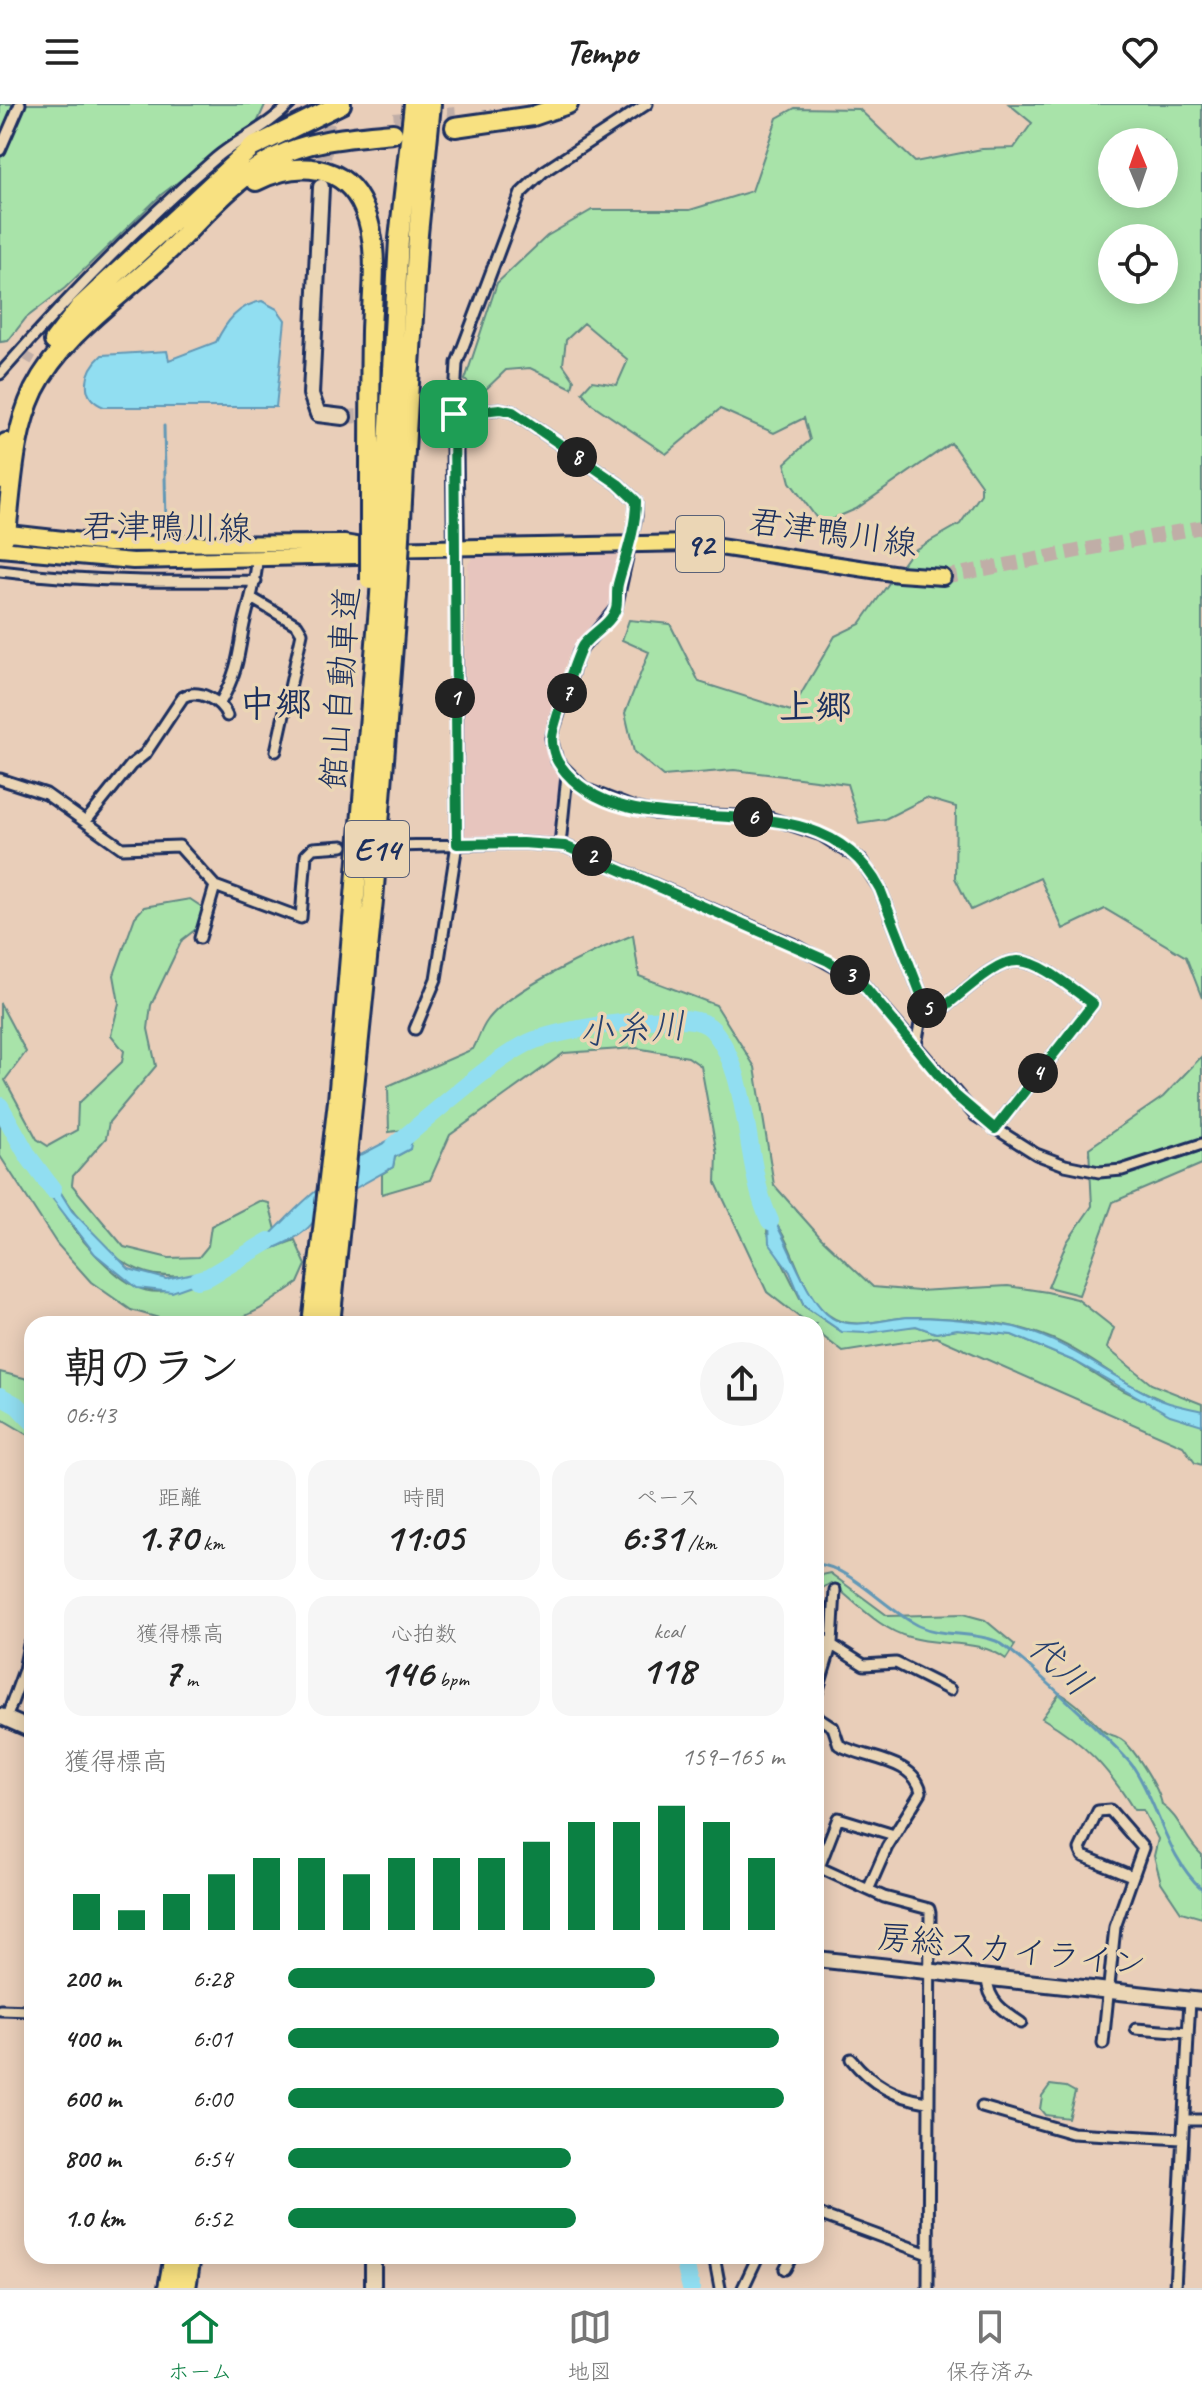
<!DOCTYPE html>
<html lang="ja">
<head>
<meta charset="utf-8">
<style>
	body { margin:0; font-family:Caveat,"Klee One",sans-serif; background:#f6f6f6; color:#222; height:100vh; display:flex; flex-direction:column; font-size:30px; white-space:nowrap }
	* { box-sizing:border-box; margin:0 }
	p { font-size:26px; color:#767676 }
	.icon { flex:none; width:44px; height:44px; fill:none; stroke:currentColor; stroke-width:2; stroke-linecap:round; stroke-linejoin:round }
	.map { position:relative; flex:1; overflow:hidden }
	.sheet { position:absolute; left:24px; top:1212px; width:800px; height:948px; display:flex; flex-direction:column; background:#fff; border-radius:24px; box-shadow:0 4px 20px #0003 }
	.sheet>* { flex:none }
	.needle { width:52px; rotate:358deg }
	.controls { position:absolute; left:1098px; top:24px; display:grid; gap:16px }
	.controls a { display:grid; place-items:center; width:80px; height:80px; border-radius:50%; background:#fff; box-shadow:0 4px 20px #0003; font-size:40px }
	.pin { position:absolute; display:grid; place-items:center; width:68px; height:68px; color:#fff; margin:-34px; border-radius:16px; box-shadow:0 4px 12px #0006 }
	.km { position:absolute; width:40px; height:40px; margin:-20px; border-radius:50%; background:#222; color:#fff; font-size:22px; line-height:40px; text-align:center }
	.round { display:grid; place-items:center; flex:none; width:84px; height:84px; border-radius:42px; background:#f6f6f6 }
	.summary { display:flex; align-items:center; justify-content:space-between; height:136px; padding:0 40px }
	h1 { font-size:44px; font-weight:700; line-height:60px }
	.figures { display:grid; grid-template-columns:repeat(3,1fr); gap:12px; height:136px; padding:8px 40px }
	.figures div { display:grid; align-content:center; border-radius:20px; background:#f6f6f6; text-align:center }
	.figures b { font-size:40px; font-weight:700 }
	.figures small { font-size:22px; font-weight:400 }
	.figures p { font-size:22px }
	.chart { height:224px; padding:16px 40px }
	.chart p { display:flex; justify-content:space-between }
	.chart svg { width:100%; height:144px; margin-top:8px; stroke:#0b8043; stroke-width:6 }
	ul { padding:0 40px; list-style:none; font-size:26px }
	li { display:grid; grid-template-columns:128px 96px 1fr; align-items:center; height:60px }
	li i { height:20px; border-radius:10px; background:#0b8043 }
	header { display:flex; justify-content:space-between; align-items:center; height:104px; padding:0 40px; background:#fff; font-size:36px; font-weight:700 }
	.tabs { display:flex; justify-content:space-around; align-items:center; height:112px; border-top:2px solid #e0e0e0; background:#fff; font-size:22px; color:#767676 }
	.tabs a { display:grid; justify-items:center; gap:4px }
	.tabs .on { color:#0b8043 }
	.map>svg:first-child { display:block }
</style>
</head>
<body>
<header><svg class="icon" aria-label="menu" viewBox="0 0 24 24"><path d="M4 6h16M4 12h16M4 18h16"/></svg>Tempo<svg class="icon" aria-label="heart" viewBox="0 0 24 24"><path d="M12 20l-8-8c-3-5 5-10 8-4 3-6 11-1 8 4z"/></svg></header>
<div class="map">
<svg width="1202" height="2184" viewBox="0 0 1202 2184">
	<rect width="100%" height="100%" fill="#e9ceb9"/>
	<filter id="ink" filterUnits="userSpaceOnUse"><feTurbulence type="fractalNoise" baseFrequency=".0125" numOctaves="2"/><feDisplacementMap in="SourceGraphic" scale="16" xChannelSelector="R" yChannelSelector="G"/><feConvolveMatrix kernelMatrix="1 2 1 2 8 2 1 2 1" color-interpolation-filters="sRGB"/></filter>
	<g filter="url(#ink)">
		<!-- built -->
		<path fill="#e7c5be" d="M623,445L613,502L604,517L568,552L545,628L547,649L562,671L556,735H464L460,589L466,543L468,460L477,449Z"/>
		<!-- green -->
		<path fill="#a8e3a9" stroke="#628984" stroke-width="2" fill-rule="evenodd" d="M0,0H264L265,1L257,19L162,90L65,184L26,214L8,237L0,238Z
			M1009,0H1202V894L1186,853L1105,805L1063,825L1040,774L971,806L955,774L956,703L926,694L885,715L859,719L847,680L734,666L663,672L634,648L625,609L649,548L622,536L629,516L670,520L699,578L791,607L835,532L860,520L911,448L960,420L981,390V381L951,339L856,405L821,420L790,378L785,359L810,336L804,314L774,329L720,305L666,350L592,300L582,288L592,277L617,281L628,256L584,219L566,236L563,260L574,276L572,284L530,264L506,266L481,290L465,276L497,179L547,132L592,106H690L752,87L777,14L795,4L859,5L915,58L982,45L1014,44L1032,19ZM1112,38H1164V90H1112ZM1112,134H1164V186H1112Z
			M190,795L202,803L200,822L182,836L151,901L148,925L156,962L109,1018L106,1034L73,1072L72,1081L124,1143L169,1154L199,1153L208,1142L211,1122L259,1097L269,1099L276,1126L252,1147L268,1146L295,1136L306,1161L298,1179L260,1205L229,1220H180L131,1206L91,1178L57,1140L0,1052V899L26,948L5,976L37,1035L48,1042L77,1026L78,1000L122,958L124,947L111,931L119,899L114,871L135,813L144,803ZM56,1081C83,1126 122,1177 179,1172C188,1172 195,1172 202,1167C188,1186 157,1194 135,1182C107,1169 54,1111 56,1081Z
			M633,831L639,872L716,901L755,963L774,1081L821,1134L873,1183L918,1187L1008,1182L1047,1188L1077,1195L1114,1224L1107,1244L1151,1280L1202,1300V1361L1195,1359L1183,1342L936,1233L843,1248L816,1227V1220H808L767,1188L716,1079L717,1050L701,962L688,953L636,944L564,949L450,1031L430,1076L382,1090V1070L393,1063L395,1053L410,1045V1025L389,1028L388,982L473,945C478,936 481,925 487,917C507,887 598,845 633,831ZM775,1119C796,1144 802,1199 835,1215C858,1226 888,1213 913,1213C955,1214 1004,1216 1045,1232C1076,1243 1105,1267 1134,1283C1157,1295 1173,1297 1189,1317L1114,1282L1076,1258L1012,1231L957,1225L936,1229L916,1222L842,1228L804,1202L767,1128L768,1120Z
			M1202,952V1060L1113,1098L1079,1191L1048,1183L1067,1138L1092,1102L1089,1044L1163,993Z
			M0,1268L32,1276V1333L0,1314Z
			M830,1469L888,1512L963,1510L985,1516L1015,1541L1006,1555C978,1534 942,1543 909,1533C879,1525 856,1498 831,1479L816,1488V1472Z
			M1060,1589C1078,1599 1088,1613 1102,1626C1108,1632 1113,1630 1119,1634C1132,1640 1160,1686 1162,1701C1181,1714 1184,1735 1202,1751V1814L1181,1808L1161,1778L1154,1752L1158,1735L1143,1706H1134C1108,1664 1085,1639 1042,1614Z
			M1050,1981L1066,1983L1075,1988L1068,2014L1045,2011L1040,2005L1042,1992Z"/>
		<!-- water -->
		<path fill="#91def1" stroke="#6298b6" stroke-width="2" d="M262,197L277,205L285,216L276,303H104C78,293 85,266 102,251L167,247L169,256L216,238C226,218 238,201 262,197Z
			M410,1025L414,1026L410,1045L395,1053L393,1063L354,1085L357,1053Z
			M40,1068L56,1081L72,1107L129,1165L166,1175L216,1164L219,1167L211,1174L172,1188L137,1184L95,1150L36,1073Z
			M321,1083C320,1091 320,1101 318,1109C311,1130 272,1149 251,1148C276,1128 294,1103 321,1083Z
			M759,1095C787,1124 801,1194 832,1214C853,1227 887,1214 910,1213C938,1213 968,1216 996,1220C1057,1227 1102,1269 1156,1294C1170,1301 1187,1303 1202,1307V1321L1170,1311L1076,1258L1012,1231L957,1225L936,1229L916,1222L867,1229L842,1228L804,1202L790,1168L769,1139L768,1120Z"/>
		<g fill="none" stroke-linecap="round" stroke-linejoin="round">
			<!-- stream -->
			<path stroke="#6298b6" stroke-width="3" d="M164,322L166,419
				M816,1460C850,1462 887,1507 919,1522C943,1533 971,1527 996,1537C1012,1543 1123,1647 1134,1664C1159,1702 1167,1754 1202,1785"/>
			<!-- river -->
			<path stroke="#91def1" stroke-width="18" d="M0,1002L28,1052L53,1086
				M395,1041C428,1015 499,949 535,936C572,924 610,920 649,916C667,915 700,911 713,926C752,972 743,1062 770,1117
				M197,1176L208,1173L269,1137
				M0,1292L18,1302L32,1317
				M683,2152L691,2184"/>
			<!-- street-tunnel -->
			<path stroke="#c0aea7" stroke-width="9" stroke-dasharray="9 4.5" stroke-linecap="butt" d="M26,252L55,269"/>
			<!-- secondary-tunnel -->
			<path stroke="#c0aea7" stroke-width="14" stroke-dasharray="14 7" stroke-linecap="butt" d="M322,75L330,0
				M343,313L440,308"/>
			<!-- primary-tunnel -->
			<path stroke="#c0aea7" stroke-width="14" stroke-dasharray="14 7" stroke-linecap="butt" d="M943,473L1202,423"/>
			<!-- highway-tunnel -->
			<path stroke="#c0aea7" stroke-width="18" stroke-dasharray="18 9" stroke-linecap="butt" d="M394,18L456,12"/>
			<defs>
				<path id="street" d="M647,0L543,68L521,89L457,259L454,310L500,305L513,308L618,380L636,397V412L616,504L579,548L551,634L557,657L585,685L634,704L655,709L767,713L821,731L861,756L880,785L924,898L916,941
					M0,46L20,0
					M0,270C67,194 139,120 216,54C240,34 268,23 290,0
					M0,467C86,478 170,478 256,477
					M253,495L297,521L302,529L276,647
					M220,599C236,571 238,556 243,525C248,500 256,482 257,456
					M0,675L46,690L122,744L179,742L215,782L301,814L306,751L313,744L343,742
					M87,716L131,661L145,650L183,593C198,584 222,597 227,612
					M560,741L567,671
					M395,742L522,739L565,742L797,842L860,877L976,1012L1036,1050L1065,1061L1099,1068L1122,1066L1202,1040
					M200,834L215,782
					M923,904L942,905C1016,844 1014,840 1093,900L995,1025
					M415,925L436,875L457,740L456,442
					M819,1533L864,1561L896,1559L950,1586
					M816,1542L821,1524L820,1502
					M816,1592L832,1539L835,1486
					M816,1612L833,1623L839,1641C865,1655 915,1655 921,1688L887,1743L869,1784
					M6,1615L24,1566L29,1541
					M816,1762L884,1793L929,1805L930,1809L928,2184
					M819,1763L838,1714L894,1731
					M987,1874C988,1897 1003,1907 1021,1919
					M0,1906L32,1907
					M1136,1925L1188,1929
					M1103,1940L1115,1823L1143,1744L1110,1706L1098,1707L1080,1745L1083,1752L1132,1772
					M851,1955C872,1981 895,1993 927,1998
					M982,2003L1072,2029L1182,2035
					M1184,2016H1202
					M816,2109L928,2150
					M714,2152L720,2184
					M785,2165L792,2152
					M743,2184L758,2152
					M1175,2184L1190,1895"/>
				<path id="secondary" d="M321,83L311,290L318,310L343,313
					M440,308L454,310L456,442
					M0,1612L32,1626
					M816,1855L1202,1897
					M373,2184V2152"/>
				<path id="primary" d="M0,428L109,440L344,439L380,445L693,439L899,470L943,473
					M0,445L133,457L357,452L379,445"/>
				<path id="highway" d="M455,23L533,12L568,0
					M256,77C296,57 345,58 364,105C380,141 372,189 371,227C370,284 370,341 370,398
					M54,237L80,203L251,44L341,0
					M0,375L6,339
					M402,396L418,130L431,0
					M385,397L399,135L414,0
					M0,442L6,429C12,381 13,330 34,286C62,231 116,196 160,155C195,122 231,76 274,54C311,35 352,33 393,29
					M312,1220L338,997L380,491
					M330,1220L373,796L397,491
					M168,2184L174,2152
					M186,2184L191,2152"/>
			</defs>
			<!-- street casing -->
			<use href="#street" stroke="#1b2f5e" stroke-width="15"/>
			<!-- secondary casing -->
			<use href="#secondary" stroke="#1b2f5e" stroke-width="20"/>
			<!-- primary casing -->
			<use href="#primary" stroke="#1b2f5e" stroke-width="20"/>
			<!-- highway casing -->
			<use href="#highway" stroke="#1b2f5e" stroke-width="24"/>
			<!-- street -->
			<use href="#street" stroke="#ebd6b5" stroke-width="9"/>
			<!-- secondary -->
			<use href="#secondary" stroke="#ebd6b5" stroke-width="14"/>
			<!-- primary -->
			<use href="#primary" stroke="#f8e181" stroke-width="14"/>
			<!-- highway -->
			<use href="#highway" stroke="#f8e181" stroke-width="18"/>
			<defs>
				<path id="highway-bridge" d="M370,398V476
					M380,491L385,397
					M397,491L402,396"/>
			</defs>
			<!-- highway-bridge casing -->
			<use href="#highway-bridge" stroke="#1b2f5e" stroke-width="24" stroke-linecap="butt"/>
			<!-- highway-bridge -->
			<use href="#highway-bridge" stroke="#f8e181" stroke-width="18"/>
		</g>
	</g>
	<g fill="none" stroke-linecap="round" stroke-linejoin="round" filter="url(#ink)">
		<defs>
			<path id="route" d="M500,305L513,308L618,380L636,397C636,426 625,453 618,480C616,488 618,497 616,504C612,519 592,529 583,541C578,548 553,621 552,633C551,641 555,655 560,661C630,759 815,659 880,785L924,898L923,904L942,905C1016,844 1014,840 1093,900L995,1025L955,991L860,877L828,857L565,742L522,739L457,740L454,310Z"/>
		</defs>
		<!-- route casing -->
		<use href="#route" stroke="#fff" stroke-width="16"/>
		<!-- route -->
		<use href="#route" stroke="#0b8043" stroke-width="10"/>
	</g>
	<g text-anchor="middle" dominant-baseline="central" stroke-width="7" stroke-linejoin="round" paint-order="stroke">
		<!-- shield labels -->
		<g fill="#ebd6b5" stroke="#596178" stroke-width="2">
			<rect x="676" y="412" width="48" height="56" rx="6"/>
			<rect x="345" y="717" width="64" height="56" rx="6"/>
		</g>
		<g font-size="32" font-weight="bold" fill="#1b2f5e">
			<text x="700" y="440">92</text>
			<text x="377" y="745">E14</text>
		</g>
		<!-- street labels -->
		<g font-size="34" fill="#1b2f5e" stroke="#ebd6b5">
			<text transform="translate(167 423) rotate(1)">君津鴨川線</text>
			<text transform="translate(833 428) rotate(8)">君津鴨川線</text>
			<text transform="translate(340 584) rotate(-86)">館山自動車道</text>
			<text transform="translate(1012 1846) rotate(6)">房総スカイライン</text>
		</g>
		<!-- neighbourhood labels -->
		<g font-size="36" font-weight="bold" fill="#1b2f5e" stroke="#ebd6b5">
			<text x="275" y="600">中郷</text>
			<text x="815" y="603">上郷</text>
		</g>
		<!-- water labels -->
		<g font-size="36" font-style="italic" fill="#27406d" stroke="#ebd6b5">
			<text transform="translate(632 925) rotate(-4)">小糸川</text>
			<text transform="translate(1060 1561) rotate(43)">代川</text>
		</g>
	</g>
</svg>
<div class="controls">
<a><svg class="needle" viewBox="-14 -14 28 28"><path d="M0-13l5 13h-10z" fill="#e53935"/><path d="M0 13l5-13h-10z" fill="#767676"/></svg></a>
<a><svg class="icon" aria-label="locate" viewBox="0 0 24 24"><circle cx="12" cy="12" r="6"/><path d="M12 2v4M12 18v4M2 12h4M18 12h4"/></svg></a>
</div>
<div class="pin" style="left:454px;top:310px;background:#1e9e55"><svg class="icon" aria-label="arrive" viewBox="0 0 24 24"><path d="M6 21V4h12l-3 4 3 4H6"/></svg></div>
<b class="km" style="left:455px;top:594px">1</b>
<b class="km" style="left:592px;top:752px">2</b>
<b class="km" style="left:850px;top:871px">3</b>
<b class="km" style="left:1038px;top:969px">4</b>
<b class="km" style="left:927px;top:904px">5</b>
<b class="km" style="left:753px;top:713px">6</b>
<b class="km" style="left:567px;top:589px">7</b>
<b class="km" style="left:577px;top:353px">8</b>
<section class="sheet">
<div class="summary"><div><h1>朝のラン</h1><p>06:43</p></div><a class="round"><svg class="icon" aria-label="share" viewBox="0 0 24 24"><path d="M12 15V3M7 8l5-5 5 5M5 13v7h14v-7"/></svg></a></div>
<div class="figures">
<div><p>距離</p><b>1.70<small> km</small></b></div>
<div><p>時間</p><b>11:05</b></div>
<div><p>ペース</p><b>6:31<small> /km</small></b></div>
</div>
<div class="figures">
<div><p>獲得標高</p><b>7<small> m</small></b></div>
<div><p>心拍数</p><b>146<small> bpm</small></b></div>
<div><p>kcal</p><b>118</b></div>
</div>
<div class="chart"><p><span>獲得標高</span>159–165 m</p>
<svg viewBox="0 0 160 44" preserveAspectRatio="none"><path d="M5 44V33M15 44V38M25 44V33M35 44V27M45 44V22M55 44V22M65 44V27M75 44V22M85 44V22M95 44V22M105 44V17M115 44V11M125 44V11M135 44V6M145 44V11M155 44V22"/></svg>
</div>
<ul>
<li><b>200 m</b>6:28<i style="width:74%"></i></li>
<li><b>400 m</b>6:01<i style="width:99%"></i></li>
<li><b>600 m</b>6:00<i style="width:100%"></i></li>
<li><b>800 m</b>6:54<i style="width:57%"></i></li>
<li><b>1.0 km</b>6:52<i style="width:58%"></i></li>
</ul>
</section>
</div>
<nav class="tabs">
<a class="on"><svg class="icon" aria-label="home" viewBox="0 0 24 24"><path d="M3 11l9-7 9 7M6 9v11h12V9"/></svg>ホーム</a>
<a><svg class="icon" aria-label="map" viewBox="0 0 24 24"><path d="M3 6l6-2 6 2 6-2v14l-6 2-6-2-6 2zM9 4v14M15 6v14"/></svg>地図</a>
<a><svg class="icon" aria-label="saved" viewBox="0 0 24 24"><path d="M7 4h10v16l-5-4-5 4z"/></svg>保存済み</a>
</nav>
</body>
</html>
